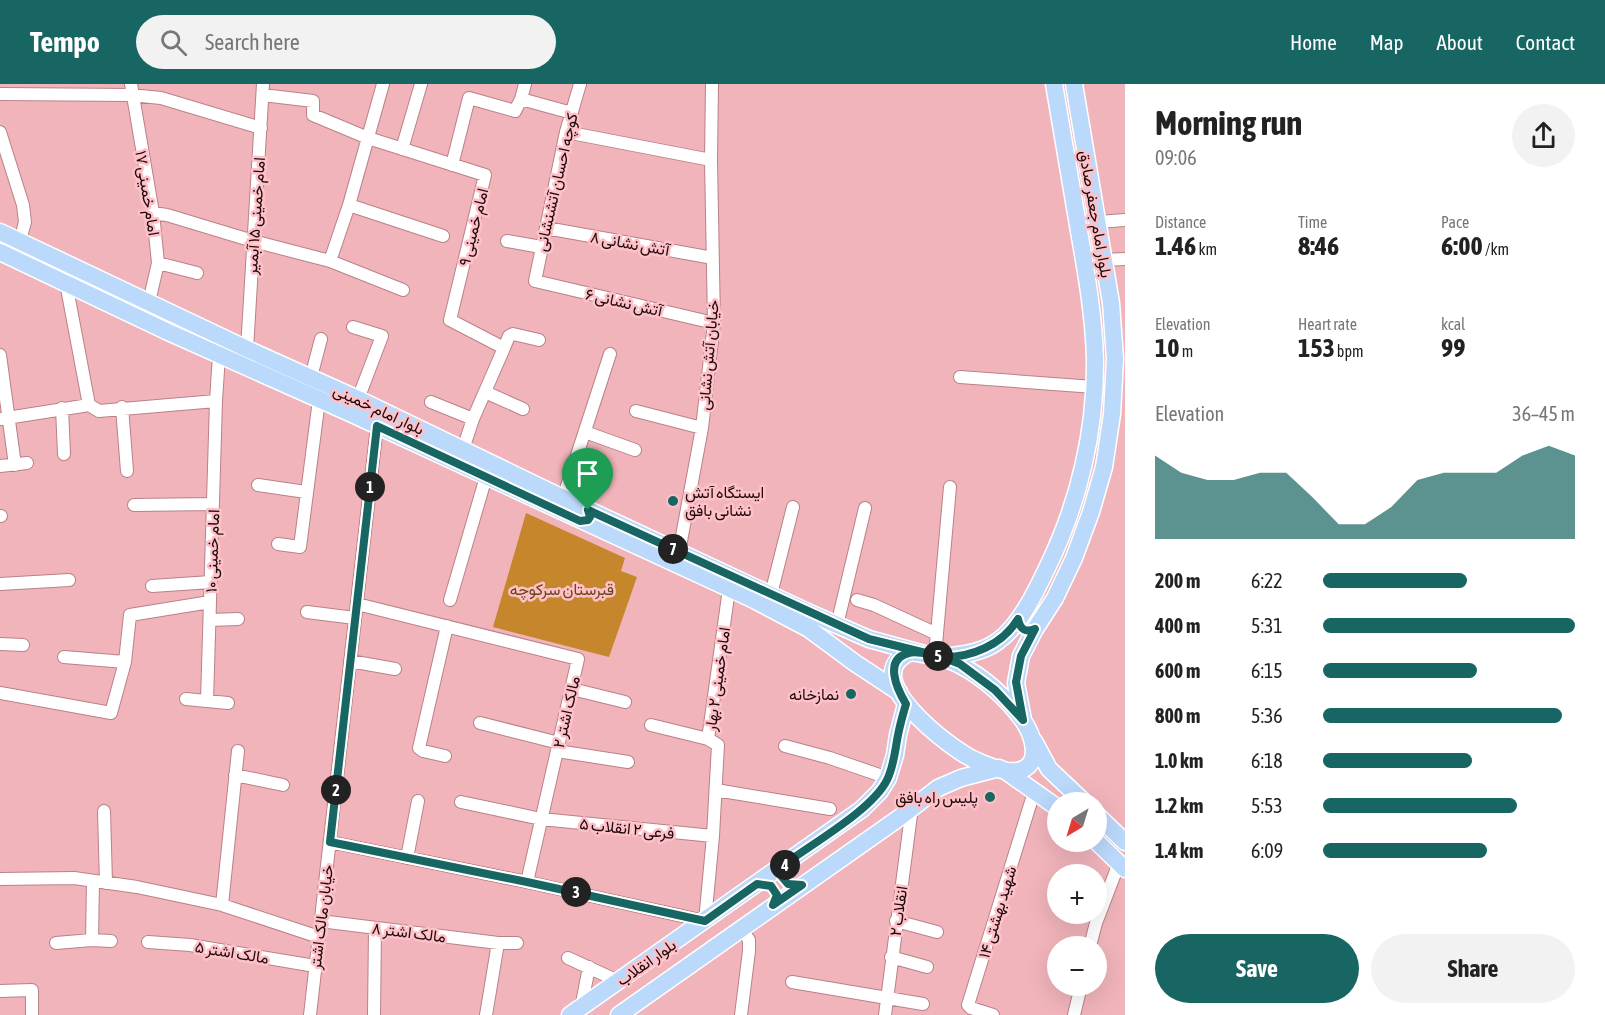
<!DOCTYPE html>
<html lang="en">
<head>
<meta charset="utf-8">
<style>
	body { margin:0; font-family:"Asap Condensed",Vazirmatn,sans-serif; background:#f2f2f2; color:#222; height:100vh; display:flex; flex-direction:column; font-size:22px; white-space:nowrap }
	* { box-sizing:border-box; margin:0 }
	p { font-size:20px; color:#767676 }
	.icon { flex:none; width:33px; height:33px; fill:none; stroke:currentColor; stroke-width:2; stroke-linecap:round; stroke-linejoin:round }
	.map { position:relative; flex:1; overflow:hidden }
	.sheet { display:flex; flex-direction:column; background:#fff; width:480px }
	.sheet>* { flex:none }
	.needle { width:39px; rotate:218deg }
	.tools { position:absolute; left:1047px; top:708px; display:grid; gap:12px }
	.tools a { display:grid; place-items:center; width:60px; height:60px; border-radius:50%; background:#fff; box-shadow:0 6px 24px #0002; font-size:30px }
	.pin { position:absolute; display:grid; place-items:center; width:51px; height:51px; color:#fff; margin:-62px -26px; border-radius:50% 50% 50% 0; rotate:-45deg; box-shadow:0 0 6px #0007 }
	.pin .icon { rotate:45deg }
	.km { position:absolute; width:30px; height:30px; margin:-15px; border-radius:50%; background:#222; color:#fff; font-size:16px; line-height:30px; text-align:center }
	.round { display:grid; place-items:center; flex:none; width:63px; height:63px; border-radius:32px; background:#f2f2f2 }
	.overview { display:flex; align-items:center; justify-content:space-between; height:102px; padding:0 30px }
	h1 { font-size:33px; font-weight:700; line-height:45px }
	.metrics { display:grid; grid-template-columns:repeat(3,1fr); gap:9px; height:102px; padding:6px 30px }
	.metrics div { display:grid; align-content:center }
	.metrics b { font-size:26px; font-weight:700 }
	.metrics small { font-size:16px; font-weight:400 }
	.metrics p { font-size:16px }
	.chart { height:168px; padding:12px 30px }
	.chart p { display:flex; justify-content:space-between }
	.chart svg { width:100%; height:108px; margin-top:6px; fill:#186663; opacity:.7 }
	.button { display:flex; gap:12px; margin-top:auto; padding:12px 30px }
	.button a { flex:1; height:69px; border-radius:36px; background:#186663; color:#fff; font-size:24px; font-weight:700; line-height:69px; text-align:center }
	.button a+a { background:#f2f2f2; color:#222 }
	ul { padding:0 30px; list-style:none; font-size:20px }
	li { display:grid; grid-template-columns:96px 72px 1fr; align-items:center; height:45px }
	li i { height:15px; border-radius:8px; background:#186663 }
	header { display:flex; align-items:center; gap:36px; box-sizing:border-box; height:84px; padding:0 30px; background:#186663; color:#fff }
	header strong { font-size:28px }
	nav { display:flex; gap:33px; margin-inline-start:auto; font-size:21px }
	.search { width:420px; height:54px; background:#f2f2f2; display:flex; align-items:center; gap:15px; box-sizing:border-box; padding:0 21px; border-radius:33px; color:#767676; font-size:22px }
	main { display:flex; flex:1; min-height:0 }
	.map>svg:first-child { display:block }
</style>
</head>
<body>
<header>
<strong>Tempo</strong>
<div class="search"><svg class="icon" aria-label="search" viewBox="0 0 24 24"><circle cx="10" cy="10" r="6"/><path d="M15 15l6 6"/></svg>Search here</div>
<nav><a>Home</a><a>Map</a><a>About</a><a>Contact</a></nav>
</header>
<main>
<div class="map">
<svg width="1125" height="931" viewBox="0 0 1125 931">
	<rect width="100%" height="100%" fill="#f1b4bb"/>
	<!-- green -->
	<path fill="#c5862c" d="M526,429L625,474L621,487L637,493L609,573L493,543Z"/>
	<g fill="none" stroke-linecap="round" stroke-linejoin="round">
		<defs>
			<path id="minor" d="M131,0L153,129L158,179L149,218
				M580,0L566,48L535,197L714,239
				M0,10L131,11L161,14L261,44
				M263,11L313,17V31L368,54L485,91L450,236L504,264L473,335L463,365
				M521,15L572,29
				M0,48L23,121L25,138L20,157
				M566,48L711,76
				M402,65L421,0
				M452,81L469,14L515,27L521,15L525,0
				M349,121L443,152
				M153,129L167,131L253,157L330,177L349,121L383,0
				M1098,138L1125,136
				M546,144L713,174
				M507,157L541,163
				M1104,176L1125,175
				M330,177L403,206
				M158,179L197,189
				M66,199L89,321
				M353,243L382,252L358,315
				M504,264L509,252L513,250L539,256
				M247,265L263,0
				M0,271L15,381
				M311,293L321,255
				M960,293L1094,303
				M485,308L523,325
				M431,318L473,335
				M122,323L127,387
				M62,324L64,370
				M636,327L702,344
				M0,335L89,321L99,327L216,317
				M585,348L635,366
				M0,382L27,379
				M258,401L306,408
				M563,414L610,270
				M134,421L213,420
				M0,432H1
				M278,460L300,463L319,316
				M679,468L702,344L714,239L711,76L712,0
				M0,500L69,496
				M152,502L211,498
				M771,510L793,423
				M450,516L486,393
				M857,516L874,521L937,550
				M357,520L578,575L527,798
				M307,528L355,534
				M210,536L238,535
				M837,541L865,424
				M0,560L23,561
				M935,572L950,403
				M64,573L125,578
				M350,577L395,585
				M572,605L625,618
				M0,609L111,629L125,578L130,531L210,518
				M186,615L228,619
				M207,617L216,317L219,271
				M480,639L559,659
				M651,641L708,655
				M785,662L830,674L888,694
				M557,667L628,678
				M445,672L423,667L419,664L447,542
				M235,691L283,701
				M716,706L830,725
				M461,718L541,735L713,752
				M104,727L106,799
				M330,758L527,798L705,837L713,752L718,661L708,655L729,505
				M407,774L418,717
				M0,795L74,794L137,803L222,821L319,853
				M93,797L92,856L111,857
				M222,821L238,667
				M320,837L498,859H517
				M896,837L937,848
				M148,858L190,861L315,882
				M56,859L92,856
				M1090,862L1096,839L1119,779
				M891,873L927,883
				M568,874L618,897
				M792,898L923,920
				M0,907L32,906V931
				M581,924L589,883
				M310,931L377,342
				M374,931L375,844
				M486,931L498,859
				M741,931L749,867V856L741,844
				M885,931L912,723
				M993,931L971,924L968,921L1034,708
				M1074,931L1081,902"/>
			<path id="major" d="M0,148L247,265L358,315L563,414L812,530L869,555L924,570
				M0,168L166,247L352,330L754,516L809,545L855,579L899,608
				M911,568C928,571 944,572 960,581C983,593 1006,613 1022,635C1032,649 1045,682 1017,687C1004,689 989,682 977,677C951,666 853,591 911,568Z
				M942,573C960,571 983,569 998,557C1020,542 1037,505 1048,482C1079,418 1096,346 1095,275C1094,234 1087,193 1080,153C1071,102 1063,51 1054,0
				M1023,636L1016,599L1021,572L1035,545L1055,514L1074,474L1091,428L1104,383L1112,330L1115,275L1111,219L1074,0
				M1034,657L1049,685L1084,718
				M1004,686L1058,724
				M1096,730L1125,758
				M1096,757L1125,785
				M570,931L862,725L880,707L888,694L895,671L898,651L906,620
				M619,931L899,734L938,704L961,694L999,684"/>
		</defs>
		<!-- minor casing -->
		<use href="#minor" stroke="#ba8188" stroke-width="14"/>
		<!-- major casing -->
		<use href="#major" stroke="#fff" stroke-width="19"/>
		<!-- minor -->
		<use href="#minor" stroke="#fff" stroke-width="12"/>
		<!-- major -->
		<use href="#major" stroke="#bbd9fb" stroke-width="16"/>
	</g>
	<g fill="none" stroke-linecap="round" stroke-linejoin="round">
		<defs>
			<path id="route" d="M588,426L590,433L588,436L580,437L377,342L330,758L527,798L705,837L757,800L771,802L777,811L773,821L802,801L788,800L782,793L785,780C813,759 872,726 887,696C894,682 895,666 898,651C900,641 903,630 906,620C897,605 883,575 909,569C919,566 931,572 941,573C971,574 1002,561 1018,535C1020,545 1025,549 1035,545L1021,572L1016,598L1023,636L995,606L960,580L942,573L869,555L588,426"/>
		</defs>
		<!-- route casing -->
		<use href="#route" stroke="#fff" stroke-width="12"/>
		<!-- route -->
		<use href="#route" stroke="#186663" stroke-width="8"/>
	</g>
	<!-- markers -->
	<g fill="#186663" stroke="#ffc1c8" stroke-width="2">
		<circle cx="673" cy="417" r="6"/>
		<circle cx="851" cy="610" r="6"/>
		<circle cx="990" cy="713" r="6"/>
	</g>
	<g text-anchor="middle" dominant-baseline="central" stroke-width="5" stroke-linejoin="round" paint-order="stroke">
		<!-- street labels -->
		<g font-size="16" fill="#1d090c" stroke="#ffc1c8">
			<text transform="translate(556 98) rotate(-77)">کوچه احسان آتشنشانی</text>
			<text transform="translate(148 109) rotate(81)">امام خمینی ۱۷</text>
			<text transform="translate(1096 130) rotate(80)">بلوار امام جعفر صادق</text>
			<text transform="translate(255 132) rotate(-86)">امام خمینی ۱۵ آبمیر</text>
			<text transform="translate(473 143) rotate(-76)">امام خمینی ۹</text>
			<text transform="translate(630 159) rotate(10)">آتش نشانی ۸</text>
			<text transform="translate(624 218) rotate(13)">آتش نشانی ۶</text>
			<text transform="translate(708 271) rotate(-85)">خیابان آتش نشانی</text>
			<text transform="translate(379 325) rotate(25)">بلوار امام خمینی</text>
			<text transform="translate(212 467) rotate(-88)">امام خمینی ۱۰</text>
			<text transform="translate(717 595) rotate(-82)">امام خمینی ۲ بهار</text>
			<text transform="translate(566 628) rotate(-77)">مالک اشتر ۲</text>
			<text transform="translate(627 744) rotate(6)">فرعی ۲ انقلاب ۵</text>
			<text transform="translate(898 827) rotate(-82)">انقلاب ۲</text>
			<text transform="translate(997 828) rotate(-73)">شهید بهشتی ۱۴</text>
			<text transform="translate(321 833) rotate(-83)">خیابان مالک اشتر</text>
			<text transform="translate(409 848) rotate(7)">مالک اشتر ۸</text>
			<text transform="translate(232 868) rotate(9)">مالک اشتر ۵</text>
			<text transform="translate(646 878) rotate(-35)">بلوار انقلاب</text>
		</g>
		<!-- poi labels -->
		<g font-size="16" fill="#1d090c" stroke="#ffc1c8" text-anchor="end">
			<text x="685" y="408" text-anchor="start">ایستگاه آتش<tspan x="685" dy="18">نشانی بافق</tspan></text>
			<text x="839" y="610">نمازخانه</text>
			<text x="978" y="713">پلیس راه بافق</text>
		</g>
		<!-- park labels -->
		<g font-size="16" fill="#664518" stroke="#ffc1c8">
			<text x="562" y="505">قبرستان سرکوچه</text>
		</g>
	</g>
</svg>
<div class="tools">
<a><svg class="needle" viewBox="-14 -14 28 28"><path d="M0-13l5 13h-10z" fill="#e53935"/><path d="M0 13l5-13h-10z" fill="#767676"/></svg></a>
<a>+</a>
<a>−</a>
</div>
<div class="pin" style="left:588px;top:426px;background:#1e9e55"><svg class="icon" aria-label="arrive" viewBox="0 0 24 24"><path d="M6 21V4h12l-3 4 3 4H6"/></svg></div>
<b class="km" style="left:370px;top:403px">1</b>
<b class="km" style="left:336px;top:706px">2</b>
<b class="km" style="left:576px;top:808px">3</b>
<b class="km" style="left:785px;top:781px">4</b>
<b class="km" style="left:938px;top:572px">5</b>
<b class="km" style="left:673px;top:465px">7</b>
</div>
<section class="sheet">
<div class="overview"><div><h1>Morning run</h1><p>09:06</p></div><a class="round"><svg class="icon" aria-label="share" viewBox="0 0 24 24"><path d="M12 15V3M7 8l5-5 5 5M5 13v7h14v-7"/></svg></a></div>
<div class="metrics">
<div><p>Distance</p><b>1.46<small> km</small></b></div>
<div><p>Time</p><b>8:46</b></div>
<div><p>Pace</p><b>6:00<small> /km</small></b></div>
</div>
<div class="metrics">
<div><p>Elevation</p><b>10<small> m</small></b></div>
<div><p>Heart rate</p><b>153<small> bpm</small></b></div>
<div><p>kcal</p><b>99</b></div>
</div>
<div class="chart"><p><span>Elevation</span>36–45 m</p>
<svg viewBox="0 0 160 44" preserveAspectRatio="none"><path d="M0 44V10L10 17L20 20L30 20L40 17L50 17L60 27L70 38L80 38L90 31L100 20L110 17L120 17L130 17L140 10L150 6L160 10V44z"/></svg>
</div>
<ul>
<li><b>200 m</b>6:22<i style="width:57%"></i></li>
<li><b>400 m</b>5:31<i style="width:100%"></i></li>
<li><b>600 m</b>6:15<i style="width:61%"></i></li>
<li><b>800 m</b>5:36<i style="width:95%"></i></li>
<li><b>1.0 km</b>6:18<i style="width:59%"></i></li>
<li><b>1.2 km</b>5:53<i style="width:77%"></i></li>
<li><b>1.4 km</b>6:09<i style="width:65%"></i></li>
</ul>
<div class="button"><a>Save</a><a>Share</a></div>
</section>
</main>
</body>
</html>
